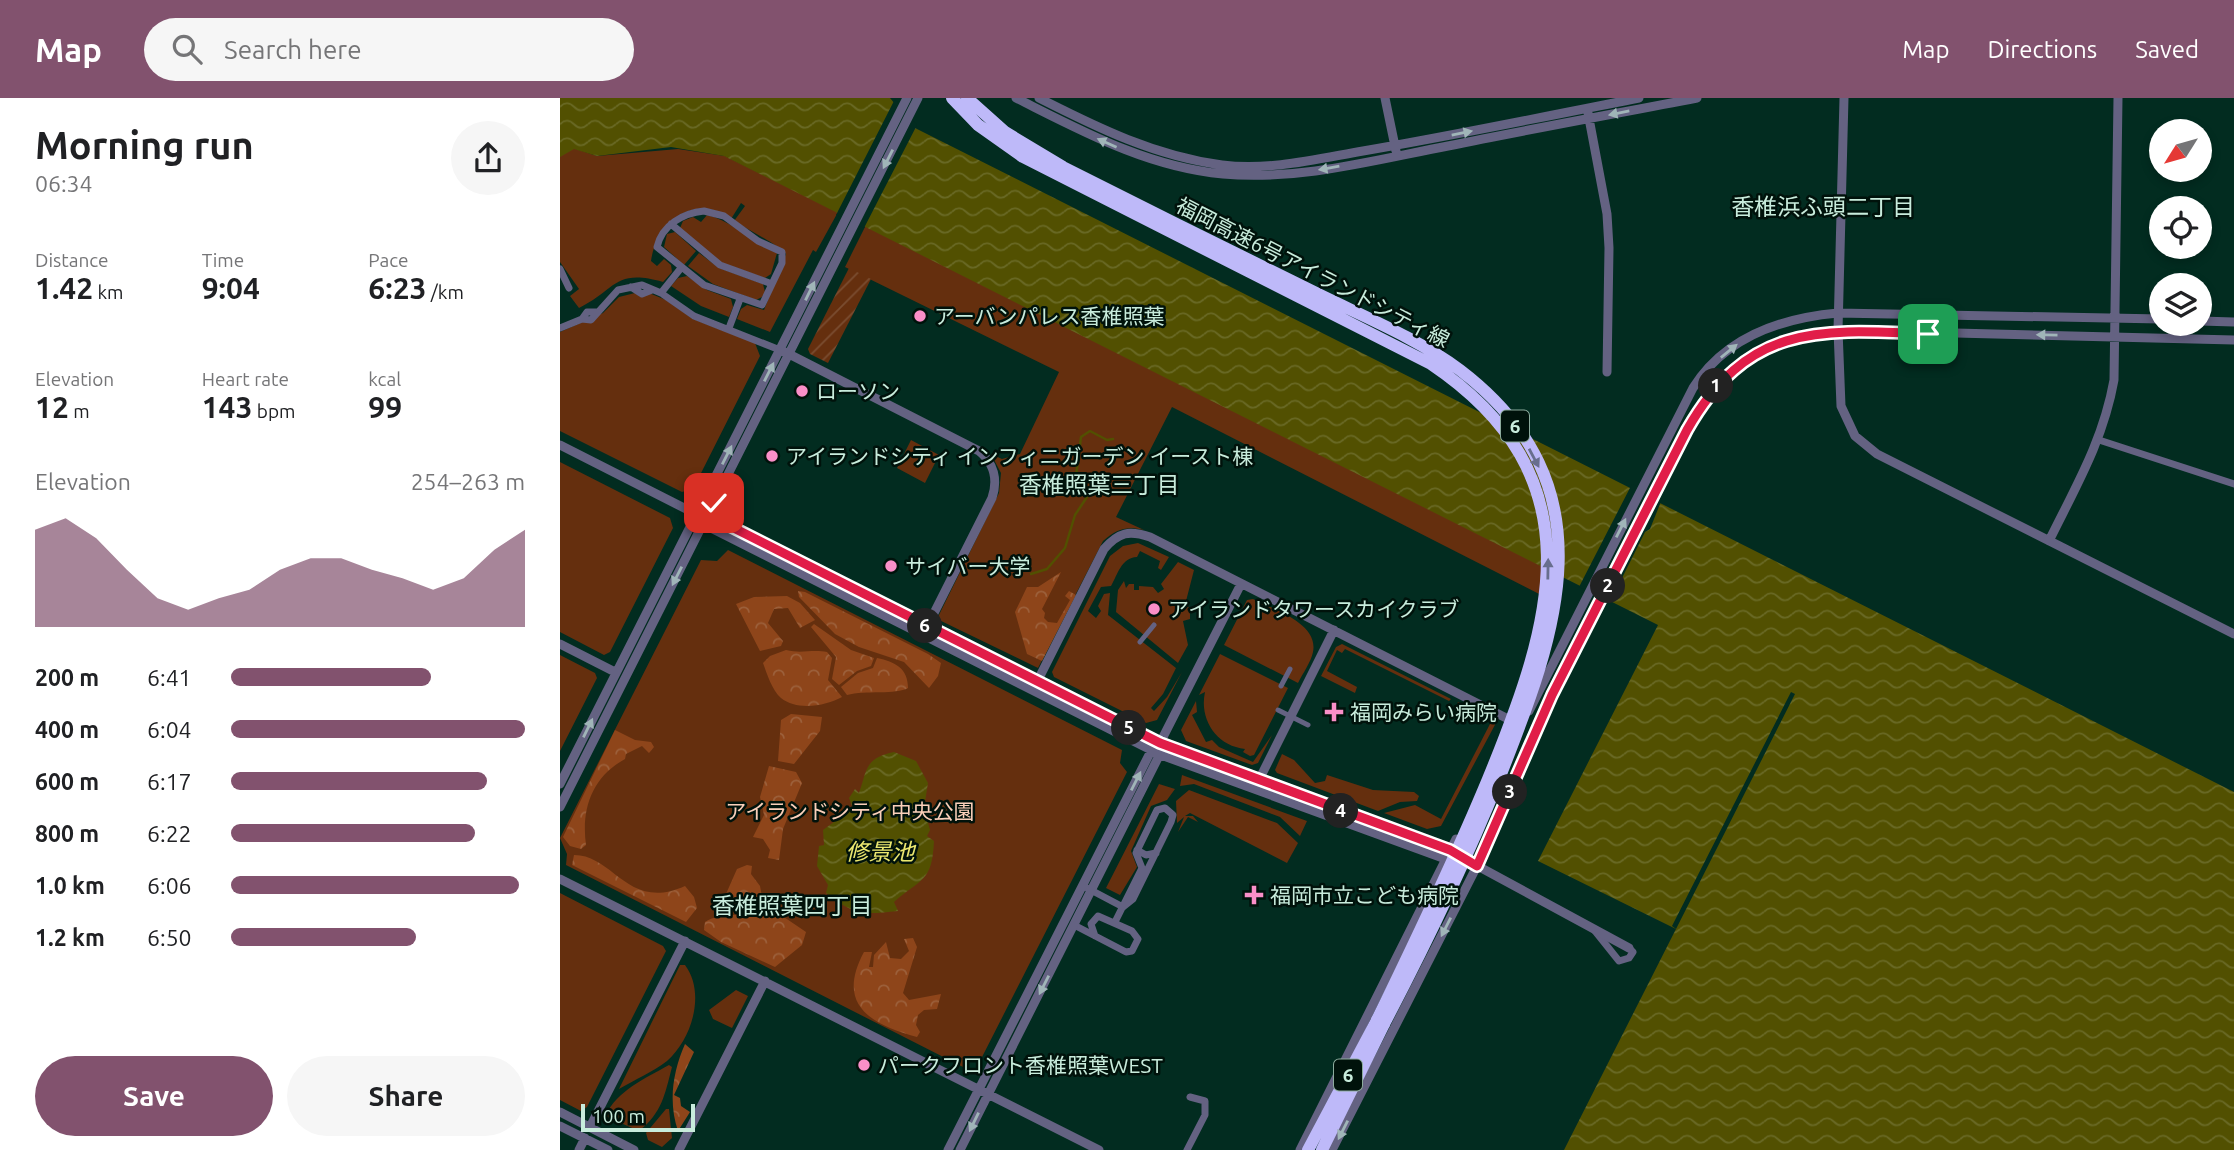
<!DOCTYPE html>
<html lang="en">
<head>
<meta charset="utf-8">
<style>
	body { margin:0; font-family:Ubuntu,"Noto Sans JP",sans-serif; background:#f6f6f6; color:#202124; height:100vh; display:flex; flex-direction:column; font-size:26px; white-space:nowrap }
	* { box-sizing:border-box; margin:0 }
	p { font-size:23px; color:#757577 }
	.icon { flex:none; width:38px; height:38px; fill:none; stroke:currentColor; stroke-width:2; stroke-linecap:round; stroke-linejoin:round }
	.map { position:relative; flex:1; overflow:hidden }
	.sheet { display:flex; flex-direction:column; background:#fff; width:560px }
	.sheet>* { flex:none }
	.needle { width:46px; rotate:233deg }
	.fabs { position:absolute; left:1589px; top:21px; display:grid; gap:14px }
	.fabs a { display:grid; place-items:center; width:63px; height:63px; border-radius:50%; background:#fff; box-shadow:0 4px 10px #0003; font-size:35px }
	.scale { position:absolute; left:21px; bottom:18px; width:114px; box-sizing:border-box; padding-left:7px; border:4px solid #c8ecdc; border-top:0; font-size:19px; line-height:24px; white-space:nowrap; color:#c8ecdc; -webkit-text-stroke:5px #00120b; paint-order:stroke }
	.pin { position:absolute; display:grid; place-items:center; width:60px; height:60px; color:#fff; margin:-30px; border-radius:14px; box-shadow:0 4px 10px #0006 }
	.km { position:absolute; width:35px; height:35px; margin:-18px; border-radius:50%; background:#222; color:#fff; font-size:19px; line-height:35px; text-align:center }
	.round { display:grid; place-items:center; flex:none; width:74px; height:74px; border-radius:37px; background:#f6f6f6 }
	.head { display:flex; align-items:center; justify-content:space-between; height:119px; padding:0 35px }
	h1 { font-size:38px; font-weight:700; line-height:52px }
	.figures { display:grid; grid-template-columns:repeat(3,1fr); gap:10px; height:119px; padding:7px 35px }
	.figures div { display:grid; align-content:center }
	.figures b { font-size:30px; font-weight:700 }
	.figures small { font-size:19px; font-weight:400 }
	.figures p { font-size:19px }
	.chart { height:196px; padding:14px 35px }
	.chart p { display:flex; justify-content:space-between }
	.chart svg { width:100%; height:126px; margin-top:7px; fill:#82526e; opacity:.7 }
	.button { display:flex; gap:14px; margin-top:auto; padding:14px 35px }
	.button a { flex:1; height:80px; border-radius:42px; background:#82526e; color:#fff; font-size:28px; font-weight:700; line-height:80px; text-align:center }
	.button a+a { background:#f6f6f6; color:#202124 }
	ul { padding:0 35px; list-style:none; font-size:23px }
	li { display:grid; grid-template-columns:112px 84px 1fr; align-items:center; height:52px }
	li i { height:18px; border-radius:9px; background:#82526e }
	header { display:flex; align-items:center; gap:42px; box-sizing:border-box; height:98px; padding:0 35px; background:#82526e; color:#fff }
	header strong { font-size:33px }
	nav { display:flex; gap:38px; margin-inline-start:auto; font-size:24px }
	.search { width:490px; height:63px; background:#f6f6f6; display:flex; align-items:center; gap:18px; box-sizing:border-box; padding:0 24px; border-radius:38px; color:#757577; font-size:26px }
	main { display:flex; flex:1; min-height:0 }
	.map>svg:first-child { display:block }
</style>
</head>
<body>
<header>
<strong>Map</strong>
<div class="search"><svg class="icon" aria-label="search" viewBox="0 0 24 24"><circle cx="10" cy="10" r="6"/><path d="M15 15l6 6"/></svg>Search here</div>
<nav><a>Map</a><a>Directions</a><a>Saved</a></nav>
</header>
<main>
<section class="sheet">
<div class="head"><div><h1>Morning run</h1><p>06:34</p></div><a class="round"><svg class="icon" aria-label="share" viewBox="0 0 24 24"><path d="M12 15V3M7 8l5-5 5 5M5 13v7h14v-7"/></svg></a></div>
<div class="figures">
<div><p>Distance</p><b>1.42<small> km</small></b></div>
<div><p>Time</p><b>9:04</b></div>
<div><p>Pace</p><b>6:23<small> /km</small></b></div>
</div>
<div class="figures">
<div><p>Elevation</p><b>12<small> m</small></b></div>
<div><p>Heart rate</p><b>143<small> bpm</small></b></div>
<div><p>kcal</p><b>99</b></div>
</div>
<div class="chart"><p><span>Elevation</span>254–263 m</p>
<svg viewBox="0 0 160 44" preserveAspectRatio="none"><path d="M0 44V10L10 6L20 13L30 24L40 34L50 38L60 34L70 31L80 24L90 20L100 20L110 24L120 27L130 31L140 27L150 17L160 10V44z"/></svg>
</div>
<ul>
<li><b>200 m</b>6:41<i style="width:68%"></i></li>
<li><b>400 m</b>6:04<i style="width:100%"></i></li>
<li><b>600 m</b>6:17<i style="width:87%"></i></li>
<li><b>800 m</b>6:22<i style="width:83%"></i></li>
<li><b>1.0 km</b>6:06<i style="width:98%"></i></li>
<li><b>1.2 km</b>6:50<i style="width:63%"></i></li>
</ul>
<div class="button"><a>Save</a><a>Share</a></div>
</section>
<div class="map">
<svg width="1674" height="1052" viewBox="0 0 1674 1052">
	<defs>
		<pattern id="forest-crowns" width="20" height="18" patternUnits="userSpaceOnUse" patternTransform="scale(1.75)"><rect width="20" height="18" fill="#8e451a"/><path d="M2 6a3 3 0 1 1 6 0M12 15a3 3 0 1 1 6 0" fill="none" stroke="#9c603b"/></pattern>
		<pattern id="garden-furrows" width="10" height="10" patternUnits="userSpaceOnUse" patternTransform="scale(1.75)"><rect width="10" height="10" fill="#652f0e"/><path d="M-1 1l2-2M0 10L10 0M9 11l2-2" fill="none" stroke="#7a4d30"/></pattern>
		<pattern id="water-waves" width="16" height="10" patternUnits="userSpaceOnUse" patternTransform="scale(1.75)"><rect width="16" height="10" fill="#525001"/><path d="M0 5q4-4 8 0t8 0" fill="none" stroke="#696925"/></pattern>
	</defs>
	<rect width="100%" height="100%" fill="#022c20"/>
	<!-- green -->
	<path fill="#652f0e" d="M13,50L37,58L118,51L165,58L278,114L256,154L253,152L210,234L177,221L181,211L187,207L204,212L226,156C221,148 185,130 174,123L185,108L181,105L171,121C135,93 96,125 91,163L97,168L104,161L111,167L112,174L103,184C54,170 56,192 19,210L10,198L19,191L0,164V58Z
		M147,117C173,123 192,145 217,155L211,176L205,180L160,164L120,130L123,123L133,119L141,124Z
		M306,127L999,476L987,500L612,309L556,419L584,432C566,428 557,431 543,443L478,570L377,521L439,395L441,375L431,356L442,361L460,356L499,274L285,169Z
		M115,134L136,153L124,167L104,149L107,136Z
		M139,155L159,170L203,186L205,194L202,199L196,202L153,186L128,168Z
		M127,178L147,192L171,201L173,209L169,219L141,208L111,188L118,180Z
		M75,195L81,199L89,195L106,202L133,221L195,245L200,258L133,391L122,394L0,333V234L43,215L59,199Z
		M351,342L379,357L365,385L337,370Z
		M0,364L110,420L113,430L50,554L44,557L0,534Z
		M578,445L609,459L601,472L598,470L600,463L580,453L577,459C561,460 558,476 551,488L541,489L528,513L536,520L541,513L538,508L544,496L550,495L548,517L616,570L603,596L591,610L594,613L607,599L622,574L597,622L586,625L494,579L492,574L550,458L563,448Z
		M168,452L562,652L560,665L567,674L420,963L410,962L403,969L6,767L7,756L0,740L141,462L157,463Z
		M618,464L634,472L625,507L630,510V521L623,523L628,547L618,565L556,514L558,492L564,483L566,490L569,486H574V492H579V488L593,489L598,495L604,491L601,486Z
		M693,501C712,511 759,525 753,554C751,564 743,575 738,585L664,547L687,502Z
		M782,546L891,601L889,603L785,551L782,555L777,552L767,573L797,589L795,595L761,578L776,549Z
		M660,556L728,590L694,657L690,658L683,654L685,651C656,648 639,621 645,594L639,597Z
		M0,557L35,575L37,580L0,653Z
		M636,603L637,614L632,617L646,644L652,642L659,649L693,664L712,637L698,665L692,667L626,643L621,632Z
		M898,604L937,623L881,728L867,731L824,715L855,707L881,721L931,624L897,607Z
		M722,656L734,662L755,685L765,683L767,677L813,692L854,694L859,698L857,703L840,704L818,713L717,675L715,672Z
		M622,677L747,723L740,738L720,719L634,686L620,688Z
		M599,686L615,691L607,702L591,708L571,753L577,769L560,797L546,790Z
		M629,692L717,725L738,745L727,765L630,715L625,718H633L638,724L628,719L618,734L624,719L617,725L616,703Z
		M0,795L103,848L106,853L27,1009L21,1013L0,1002Z
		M120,867H125C146,895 132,941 107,963C93,974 74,982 59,991Z
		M176,892L188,898L172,930L153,921L149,912Z
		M109,967L112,969C105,996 102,1015 79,1033L45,1018C58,992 84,981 109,967Z
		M106,1011H109L112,1040L102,1049L88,1042L86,1035Z"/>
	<!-- forest -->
	<path fill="url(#forest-crowns)" d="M501,474L482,511L485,515L484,520L488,524L497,525L510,502L505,498L509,493L516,497L482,563L467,556L455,514L467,489H478Z
		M238,493L245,494L368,556L381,565L378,578L369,590L344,564L299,549L275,536L239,499Z
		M227,498L240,505L255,522L240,530L228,510L214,511L208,525L223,543L221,548L200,553L176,506L194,499Z
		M254,526L291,552L314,560L311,568L297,573L279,587L272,581L276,559L251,529Z
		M226,552C242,556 252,551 267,554L272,560L268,582L282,599C266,608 237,613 221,600C212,592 207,576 203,565L210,558Z
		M317,560C335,564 348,570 348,590C336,597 305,592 287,597L281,589L298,575L313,570Z
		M231,616L262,619L260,633L234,666L218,663L221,622Z
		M55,632L75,642L91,644L94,649L89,655L82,648L66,656L65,661C32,679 21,711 26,747L21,751L10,748L3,739Z
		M209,668L236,674L242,685L223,731L219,762L208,760L210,752L203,741L193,739L204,717L200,699Z
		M14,757C54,757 68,814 125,788L134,799L137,810L126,824L12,767Z
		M187,767L192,768L191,776L200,788L203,804L162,805L177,771Z
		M205,812L215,813L246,834L242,847L215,869L161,844L144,832L145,824C161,813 186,820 205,812Z
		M353,840L357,849L343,895L349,902L381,896L377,911L364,912L358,917L356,927L360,934L357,939C309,926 276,906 304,854H312L309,869H313L314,857L326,844L330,860L341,861L349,853L344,841Z
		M125,946L134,954L114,997L120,1000L121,1008L130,1014L118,1033C108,1004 113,973 125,946Z"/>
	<!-- garden -->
	<path fill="url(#garden-furrows)" d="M289,170L311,181L268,265L250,256L248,251Z"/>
	<!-- water -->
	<path fill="url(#water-waves)" d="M0,0H330L355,30L1674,694V1052H1004L1116,831L978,763L1098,527L164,58L111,49L37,58L14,51L0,59Z
		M334,654L356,663L368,685L364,710L370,732L367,738L374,743C372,785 361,780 334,804L338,813C302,817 294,817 266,795L268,787L257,768L259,748L264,747L263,732L293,710L289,700L295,691L299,695C307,673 304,660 334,654Z"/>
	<!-- pier -->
	<path fill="#022c20" d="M335,1L357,27L304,130L276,117Z
		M1072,386L1102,401L1090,431L1085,434L1050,504L1019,489Z
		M1231,594L1235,596L1116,831L1112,828Z"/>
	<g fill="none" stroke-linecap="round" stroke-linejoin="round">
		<!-- stream -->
		<path stroke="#525001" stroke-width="2.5" d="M471,476L487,471L505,450L515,417L527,399L516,378L521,339L530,333L547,342L553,341"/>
		<!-- pedestrian -->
		<path stroke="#646282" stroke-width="5" d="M580,544L594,527
			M721,588L730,571
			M718,612L748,627"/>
		<!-- minor -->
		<path stroke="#646282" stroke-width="7" d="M144,113L164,118L198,143L222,154V165L202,207L144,187L97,149C102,127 123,115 144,113Z
			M111,126L160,167L212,186
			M0,171L9,190
			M71,189L82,196L92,192
			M101,195L121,170
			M22,221L31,222L58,192L82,187L101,195L134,218L220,252
			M0,230L22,221L27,214H37
			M169,230L180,201
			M1539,342L1674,386
			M577,752L586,757L596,755
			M527,790L563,809
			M555,824L582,770L576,755L597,712L605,710L613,717L611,724L573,801L563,809
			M514,827L566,854L572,853L578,841L572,833L538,818L531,826L535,838
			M1035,833L1059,863L1069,860L1073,854L1069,850
			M627,1052L645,1017V1003L630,999"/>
		<!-- tertiary -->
		<path stroke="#646282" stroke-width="9" d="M456,0C522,33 587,69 663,76C738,83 815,62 888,48C971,31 1054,16 1137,0
			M479,0C538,30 595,58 662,67C709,73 757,61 803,53C896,37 987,18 1079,0
			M825,0L836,53
			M1284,0L1278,232L1281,308L1295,338L1317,356L1674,536
			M1028,15L1047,116L1049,150L1047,274
			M1640,223L1674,224
			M225,254L419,353C434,365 438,382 432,400L367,529
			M0,347L136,416L148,417L600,645L893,754
			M136,416L143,426L601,657L891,763
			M1489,443C1516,388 1543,343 1554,282L1558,0
			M0,546L55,574
			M477,584L544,451C559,434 569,432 590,439L954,624
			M969,613L1133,290C1165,239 1222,220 1278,215L1601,221
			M699,682L774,532
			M0,686L347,0
			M0,709L358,0
			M914,766L1069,850
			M0,781L539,1052
			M0,1014L74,1052
			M0,1028L48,1052
			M30,1029L125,843
			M19,1052L25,1040
			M119,1052L205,883
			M388,1052L591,653L600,645L681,486
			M400,1052L601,654
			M740,1052L896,741
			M772,1052L917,768L992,597L1127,332C1164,268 1205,241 1278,232L1674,242"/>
		<!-- motorway -->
		<path stroke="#beb9f9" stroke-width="12" d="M748,1052L817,922
			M762,1052L824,926"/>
		<!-- motorway-bridge -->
		<path stroke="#beb9f9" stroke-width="12" d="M392,0L418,27L463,59L871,266C1039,379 993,523 928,681C894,763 856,842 817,922
			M407,0L445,34L503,69C588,112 675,155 760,197C807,220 858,241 900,272C1052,388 998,533 939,681C905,765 866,846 824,926"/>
	</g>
	<!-- one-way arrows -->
	<defs><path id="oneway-solid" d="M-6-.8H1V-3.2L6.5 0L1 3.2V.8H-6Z" transform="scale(1.75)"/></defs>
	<g fill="#a0b5b8">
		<use href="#oneway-solid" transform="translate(1059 15) rotate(169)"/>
		<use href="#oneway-solid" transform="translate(902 35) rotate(-11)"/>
		<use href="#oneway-solid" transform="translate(547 45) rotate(-156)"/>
		<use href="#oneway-solid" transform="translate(328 61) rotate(117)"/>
		<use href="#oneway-solid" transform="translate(769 70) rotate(170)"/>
		<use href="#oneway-solid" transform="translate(250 193) rotate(-64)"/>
		<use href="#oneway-solid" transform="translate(1487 237) rotate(-179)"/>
		<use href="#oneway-solid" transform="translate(1169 253) rotate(-39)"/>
		<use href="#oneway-solid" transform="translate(209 274) rotate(-63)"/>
		<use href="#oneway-solid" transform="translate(167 357) rotate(-63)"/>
		<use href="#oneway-solid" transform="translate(1061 430) rotate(-63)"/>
		<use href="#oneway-solid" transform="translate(117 478) rotate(117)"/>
		<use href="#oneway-solid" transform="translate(28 630) rotate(-64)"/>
		<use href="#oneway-solid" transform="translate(576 683) rotate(-63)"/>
		<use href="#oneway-solid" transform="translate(886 829) rotate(117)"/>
		<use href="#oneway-solid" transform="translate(484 887) rotate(117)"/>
		<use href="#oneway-solid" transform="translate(414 1024) rotate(116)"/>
		<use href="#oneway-solid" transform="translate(783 1032) rotate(117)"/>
	</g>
	<g fill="#686e8e">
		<use href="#oneway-solid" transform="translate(974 360) rotate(62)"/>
		<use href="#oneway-solid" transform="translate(988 471) rotate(-89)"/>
	</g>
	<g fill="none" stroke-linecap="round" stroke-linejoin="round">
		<defs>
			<path id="route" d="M154,405L148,417L600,645L890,752L917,768L992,597L1127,332C1188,225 1259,231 1368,236"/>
		</defs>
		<!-- route casing -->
		<use href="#route" stroke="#fff" stroke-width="14"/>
		<!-- route -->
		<use href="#route" stroke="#e11d48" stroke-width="9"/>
	</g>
	<!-- markers -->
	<g fill="#fa8fc8" stroke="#00120b" stroke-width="2.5">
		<circle cx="360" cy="218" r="7"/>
		<circle cx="242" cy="293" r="7"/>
		<circle cx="212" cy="358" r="7"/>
		<circle cx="331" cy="468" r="7"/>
		<circle cx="594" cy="511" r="7"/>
		<path d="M770.5 603.5h7v7h7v7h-7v7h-7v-7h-7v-7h7z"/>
		<path d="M690.5 786.5h7v7h7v7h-7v7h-7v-7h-7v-7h7z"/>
		<circle cx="304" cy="967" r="7"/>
	</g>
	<g text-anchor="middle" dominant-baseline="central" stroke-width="5" stroke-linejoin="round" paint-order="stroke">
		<!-- shield labels -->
		<g fill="#00120b" stroke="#8cab9d" stroke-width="2">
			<rect x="941" y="312.5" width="28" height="31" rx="5"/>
			<rect x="774" y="961.5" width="28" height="31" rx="5"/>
		</g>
		<g font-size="19" font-weight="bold" fill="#c8ecdc">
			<text x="955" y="328">6</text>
			<text x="788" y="977">6</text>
		</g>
		<!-- street labels -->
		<g font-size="21" fill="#c8ecdc" stroke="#00120b">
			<text transform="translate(753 174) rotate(27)">福岡高速6号アイランドシティ線</text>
		</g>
		<!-- poi labels -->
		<g font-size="21" fill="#c8ecdc" stroke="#00120b" text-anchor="start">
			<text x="374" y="218">アーバンパレス香椎照葉</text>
			<text x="256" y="293">ローソン</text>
			<text x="226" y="358">アイランドシティ インフィニガーデン イースト棟</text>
			<text x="345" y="468">サイバー大学</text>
			<text x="608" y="511">アイランドタワースカイクラブ</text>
			<text x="790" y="614">福岡みらい病院</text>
			<text x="710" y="797">福岡市立こども病院</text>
			<text x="318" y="967">パークフロント香椎照葉WEST</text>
		</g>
		<!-- park labels -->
		<g font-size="21" fill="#facfb9" stroke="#00120b">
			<text x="290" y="713">アイランドシティ中央公園</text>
		</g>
		<!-- neighbourhood labels -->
		<g font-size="23" fill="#c8ecdc" stroke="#00120b">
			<text x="1263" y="108">香椎浜ふ頭二丁目</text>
			<text x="539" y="386">香椎照葉三丁目</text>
			<text x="232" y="807">香椎照葉四丁目</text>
		</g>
		<!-- water labels -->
		<g font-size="23" font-style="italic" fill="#ebe870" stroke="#00120b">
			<text x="320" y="753">修景池</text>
		</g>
	</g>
</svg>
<div class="fabs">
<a><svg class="needle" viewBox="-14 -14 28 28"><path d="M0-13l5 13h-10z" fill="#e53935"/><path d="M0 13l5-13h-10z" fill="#757577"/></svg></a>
<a><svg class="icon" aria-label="locate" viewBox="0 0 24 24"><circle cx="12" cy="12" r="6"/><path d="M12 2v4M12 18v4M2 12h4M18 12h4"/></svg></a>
<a><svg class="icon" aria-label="layers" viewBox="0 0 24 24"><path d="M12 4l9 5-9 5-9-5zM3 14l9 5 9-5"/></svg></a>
</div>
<div class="scale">100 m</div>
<div class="pin" style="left:1368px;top:236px;background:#1e9e55"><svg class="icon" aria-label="arrive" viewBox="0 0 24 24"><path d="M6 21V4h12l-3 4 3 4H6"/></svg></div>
<div class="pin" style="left:154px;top:405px;background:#d93025"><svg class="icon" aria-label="check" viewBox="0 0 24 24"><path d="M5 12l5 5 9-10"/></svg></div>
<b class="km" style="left:1156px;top:288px">1</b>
<b class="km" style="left:1048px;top:488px">2</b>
<b class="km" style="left:950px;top:694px">3</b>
<b class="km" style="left:781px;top:713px">4</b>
<b class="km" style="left:569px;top:630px">5</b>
<b class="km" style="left:365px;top:528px">6</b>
</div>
</main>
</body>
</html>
